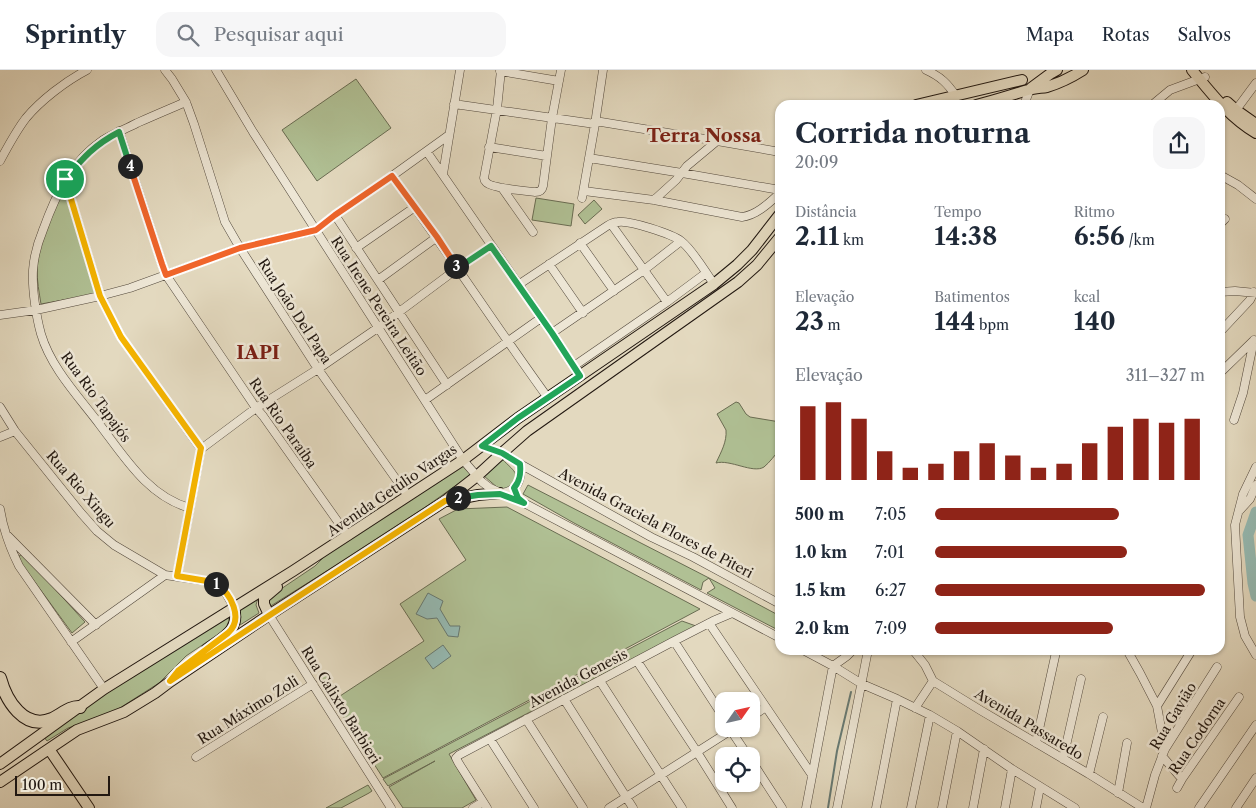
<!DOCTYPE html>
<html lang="pt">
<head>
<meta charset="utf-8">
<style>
	body { margin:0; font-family:"Libre Caslon Text",serif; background:#f6f6f7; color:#1f2937; height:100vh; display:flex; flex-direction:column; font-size:19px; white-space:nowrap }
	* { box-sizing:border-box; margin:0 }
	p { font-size:16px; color:#747a83 }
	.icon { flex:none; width:28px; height:28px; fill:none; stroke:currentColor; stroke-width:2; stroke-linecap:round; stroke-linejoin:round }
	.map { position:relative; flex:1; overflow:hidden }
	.details { position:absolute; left:775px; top:30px; width:450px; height:555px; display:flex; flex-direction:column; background:#fff; border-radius:15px; box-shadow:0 1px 4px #0004 }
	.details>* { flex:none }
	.needle { width:32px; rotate:56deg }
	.tools { position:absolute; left:715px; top:622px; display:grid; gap:10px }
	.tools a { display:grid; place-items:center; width:45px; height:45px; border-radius:10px; background:#fff; box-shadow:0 1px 4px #0004; font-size:25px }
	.scale { position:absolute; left:15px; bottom:12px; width:95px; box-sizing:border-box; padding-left:5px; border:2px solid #221811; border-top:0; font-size:14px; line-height:18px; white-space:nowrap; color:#221811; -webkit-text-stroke:4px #ede6d5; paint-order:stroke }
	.pin { position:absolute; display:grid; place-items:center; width:42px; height:42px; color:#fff; margin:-21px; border:2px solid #fff; border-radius:50%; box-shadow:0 1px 5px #0007 }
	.km { position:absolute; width:25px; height:25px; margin:-12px; border-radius:50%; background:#222; color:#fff; font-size:14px; line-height:25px; text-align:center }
	.round { display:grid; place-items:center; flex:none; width:52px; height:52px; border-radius:15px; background:#f6f6f7 }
	.summary { display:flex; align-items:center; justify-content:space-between; height:85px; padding:0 20px }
	h1 { font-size:28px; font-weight:700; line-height:38px }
	.figures { display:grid; grid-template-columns:repeat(3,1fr); gap:8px; height:85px; padding:5px 20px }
	.figures div { display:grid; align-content:center }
	.figures b { font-size:25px; font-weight:700 }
	.figures small { font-size:14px; font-weight:400 }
	.figures p { font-size:14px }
	.chart { height:140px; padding:10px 20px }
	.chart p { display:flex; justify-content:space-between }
	.chart svg { width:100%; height:90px; margin-top:5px; stroke:#8f2418; stroke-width:6 }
	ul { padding:0 20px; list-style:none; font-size:16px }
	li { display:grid; grid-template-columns:80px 60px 1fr; align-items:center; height:38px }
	li i { height:12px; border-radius:6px; background:#8f2418 }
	header { display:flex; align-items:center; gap:30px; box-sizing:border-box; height:70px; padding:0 25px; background:#fff; border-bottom:1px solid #e0e1e3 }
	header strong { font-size:24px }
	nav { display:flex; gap:28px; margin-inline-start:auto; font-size:18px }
	.search { width:350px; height:45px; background:#f6f6f7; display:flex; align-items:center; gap:12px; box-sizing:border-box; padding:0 18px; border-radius:15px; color:#747a83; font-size:19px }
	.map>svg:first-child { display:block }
</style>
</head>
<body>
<header>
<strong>Sprintly</strong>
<div class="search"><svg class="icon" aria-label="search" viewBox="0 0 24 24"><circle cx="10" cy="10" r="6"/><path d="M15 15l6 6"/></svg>Pesquisar aqui</div>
<nav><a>Mapa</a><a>Rotas</a><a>Salvos</a></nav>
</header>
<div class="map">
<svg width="1256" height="738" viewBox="0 0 1256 738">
	<rect width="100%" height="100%" fill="#e3d9bf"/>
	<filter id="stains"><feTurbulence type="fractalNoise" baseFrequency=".004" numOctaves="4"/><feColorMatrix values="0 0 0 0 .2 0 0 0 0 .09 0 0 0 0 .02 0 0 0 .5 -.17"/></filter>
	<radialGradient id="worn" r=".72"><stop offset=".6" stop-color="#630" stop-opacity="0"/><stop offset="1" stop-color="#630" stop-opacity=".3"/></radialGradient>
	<!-- green -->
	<path fill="#b0c094" stroke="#696c52" d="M356,9L391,58L317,111L282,60Z
		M65,113L97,224L41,234C39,222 37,211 37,199C38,171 55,139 65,113Z
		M536,128L574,134L571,156L532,150Z
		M594,130L602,139L585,154L578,145Z
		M736,332L739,333L746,344L750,347L780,352V379C775,385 770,392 764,397C753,404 730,389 716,393C721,382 727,372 726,360L717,344Z
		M502,389C516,403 522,404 508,421L498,418L484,406Z
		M462,395L470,404L465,409L424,438L335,496L269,537L268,531L278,521L315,496L327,484Z
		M528,415L709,508L780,546V561L707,523L715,518L709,508L703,512L701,520L574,453L523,424Z
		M507,437L700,539L383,708L318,607L324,602L340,626L424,571L400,534L466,490L439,449L458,439Z
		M20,485L25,486L85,552L72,563L21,493L19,487Z
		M258,528L256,535L259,543L240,555L241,547L238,540Z
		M226,547L229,548L232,551L229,557L186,586L159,613L112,643L68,658L47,671L44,667L121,612Z
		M682,551L696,556L449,684L476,730L462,738H403L389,717L435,691L388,716L383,709Z
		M368,715L372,721L369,723L341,738H326Z"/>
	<!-- water -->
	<path fill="#95bab3" stroke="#677972" d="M428,523L443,531L440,539L450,556H460L458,567L448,566L437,548L427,549L416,544Z
		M443,575L451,586L433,599L425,588Z"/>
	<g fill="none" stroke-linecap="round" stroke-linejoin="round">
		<!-- stream -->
		<path stroke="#677972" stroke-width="2" d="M828,738L837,681L851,622"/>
		<!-- river -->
		<path stroke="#95bab3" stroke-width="11" d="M1256,442L1248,465L1253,513L1256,526"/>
		<defs>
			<path id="minor" d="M165,0L172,9L186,32L194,54L225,152L240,178L318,299L408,426
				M216,0L253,62L463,390L482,412L490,418L524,433L780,568
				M501,0L497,39L484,108C484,110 485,111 486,112C490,118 526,121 535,122C539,122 542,121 543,116L552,48L561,0
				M926,0C941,7 947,13 956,26
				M500,1L559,11
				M186,32C169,39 153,46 137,53C126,59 114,63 103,70C71,92 56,124 43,160C38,172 34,186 33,200C32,219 36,246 41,264C51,298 79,327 100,355C125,388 149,427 190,438
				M454,34L595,54
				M1024,35L1030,19
				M1152,35L1170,20L1205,7
				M1233,44L1256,13
				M595,51L717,71L780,82
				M119,61L162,194L166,205L256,338L263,346L348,466
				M489,77L547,86
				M427,82L552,263L580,306
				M589,88L682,103L780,120
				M0,91C8,76 16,61 26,48C41,30 66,11 87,0
				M443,104L460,0
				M1220,105L1238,115L1256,129
				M392,106C446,179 495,255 548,328
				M65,109L100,226L121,267L201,379
				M502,118L533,162
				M584,121L654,130L742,147C757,145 769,133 780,123
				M582,128L595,54L603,0
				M654,130L676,110L687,96L717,71
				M335,145L447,315
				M611,154L667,232
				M1220,154L1225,149
				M580,173L614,221
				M356,178L415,137
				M549,194L583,243
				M378,210L437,167
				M518,215L607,156C610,154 614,152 618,152C629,150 672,164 681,171C693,180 705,202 714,214
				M1220,222L1235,221L1256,223
				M0,245L36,240L100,226L130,218L240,178L316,160L335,145L392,106L449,65
				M1220,262L1250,230L1254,222
				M552,263L644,200L681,171
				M574,296L667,232L706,203
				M1220,303L1254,270
				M425,330L541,248
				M0,337L15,361L81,443L97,461L114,475L165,505L213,512L224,520L234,537
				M1234,350L1243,323L1254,270
				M0,367L15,361
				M502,383L520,394L651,467L693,487L780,534
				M1256,397L1243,424L1235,455L1240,547L1245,566L1256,585
				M501,423C518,421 522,410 520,394
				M0,439C3,458 10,478 19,496L104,619
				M1240,440L1250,429L1256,415
				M8,466L96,555
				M177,506L201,379L256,338L318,299L379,257L458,198L491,176
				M269,545L391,738
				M709,553L812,705
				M674,571L724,648
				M71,572L165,505
				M803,580L833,596L862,614L897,629L930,645L957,661L1012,699L1075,738
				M913,580L925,595L933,611L980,640L1089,704L1143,738
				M1127,580L1140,603L1157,636L1165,679
				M637,591L697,682L732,738
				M600,611L682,738
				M564,629L633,738
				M1157,636L1192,580
				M915,638L933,611
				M751,647L766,637
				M526,649L583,738
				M730,659L748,686
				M490,669L534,738
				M1036,673L1056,582
				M1162,686L1182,709
				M196,687L313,614
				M1063,689L1081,609
				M751,690L782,738
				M1089,704L1103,647
				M1177,718L1182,709L1239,627
				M1118,723L1127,673
				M473,738L483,732
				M487,738L458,692L456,688L459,685L674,571L713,551L732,543
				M609,738L733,659
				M806,738L833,596L847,586L853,580
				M837,738L868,580
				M876,738L897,629
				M911,738L930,645
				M942,738L957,661
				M973,738L984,679
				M1005,738L1012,699
				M1036,738L1040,717
				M1146,738L1155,705L1165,679L1217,597
				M1199,738L1256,655
				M1236,738L1256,708"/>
			<path id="major" d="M1192,0C1211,23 1229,47 1256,63
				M1031,18L1050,4L1057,0
				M1227,32L1236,40L1256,54
				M916,35L1022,10
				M976,35C993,31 1011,25 1028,20C1034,18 1041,18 1047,17C1060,13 1072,7 1083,0
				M448,431L478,425L500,423
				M269,545L264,534V528L277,517
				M207,579C223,567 240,561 234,537
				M49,679L89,738
				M0,694L104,619L293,501L463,390L518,348L714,214L737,195L752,180L780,144
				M0,712L77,660L124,642L155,623L171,611L269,545L445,431L477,406L502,383L527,361L738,212L757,195L780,167"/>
			<path id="highway" d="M0,608C6,630 24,661 52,649C61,645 70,636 80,637"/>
		</defs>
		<!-- minor casing -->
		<use href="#minor" stroke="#52483c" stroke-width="9"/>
		<!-- major casing -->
		<use href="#major" stroke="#221811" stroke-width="12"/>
		<!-- highway casing -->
		<use href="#highway" stroke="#221811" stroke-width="14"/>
		<!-- minor -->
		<use href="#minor" stroke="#ede6d5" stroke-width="8"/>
		<!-- major -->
		<use href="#major" stroke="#e3d9bf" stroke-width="10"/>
		<!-- highway -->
		<use href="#highway" stroke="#e3d9bf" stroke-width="12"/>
	</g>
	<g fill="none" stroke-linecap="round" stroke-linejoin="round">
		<defs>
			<path id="split-1" d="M65,109L100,226L121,267L201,378L177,506L213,512L216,514"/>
			<path id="split-2" d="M216,514C231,523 244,549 228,563L178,601L170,611L270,545L445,431L458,428"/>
			<path id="split-3" d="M456,196L458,198L491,176L552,263L580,306L518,348L482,376L502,383L520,394C521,404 520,411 514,418L518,428L524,433L500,424L478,425L458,428"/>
			<path id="split-4" d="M130,96L162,194L166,205L240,178L316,160L335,145L392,106L437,167L456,196"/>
			<path id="split-5" d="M65,109C83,88 94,75 119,62L130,96"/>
		</defs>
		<!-- split-1 casing -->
		<use href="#split-1" stroke="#fff" stroke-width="10"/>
		<!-- split-2 casing -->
		<use href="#split-2" stroke="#fff" stroke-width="10"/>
		<!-- split-3 casing -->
		<use href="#split-3" stroke="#fff" stroke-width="10"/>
		<!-- split-4 casing -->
		<use href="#split-4" stroke="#fff" stroke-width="10"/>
		<!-- split-5 casing -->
		<use href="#split-5" stroke="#fff" stroke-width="10"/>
		<!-- split-1 -->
		<use href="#split-1" stroke="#f5b400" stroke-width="6"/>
		<!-- split-2 -->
		<use href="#split-2" stroke="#f5b400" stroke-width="6"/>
		<!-- split-3 -->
		<use href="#split-3" stroke="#22a559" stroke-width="6"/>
		<!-- split-4 -->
		<use href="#split-4" stroke="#f0652b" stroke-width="6"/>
		<!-- split-5 -->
		<use href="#split-5" stroke="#22a559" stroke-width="6"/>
	</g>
	<g text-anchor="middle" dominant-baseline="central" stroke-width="5" stroke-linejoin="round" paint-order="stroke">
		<!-- street labels -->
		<g font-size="14" fill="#221811" stroke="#ede6d5">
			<text transform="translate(379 236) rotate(57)">Rua Irene Pereira Leitão</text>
			<text transform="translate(295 241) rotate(57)">Rua João Del Papa</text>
			<text transform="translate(96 327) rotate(54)">Rua Rio Tapajós</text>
			<text transform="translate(283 353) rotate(55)">Rua Rio Paraíba</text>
			<text transform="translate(81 419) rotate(49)">Rua Rio Xingu</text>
			<text transform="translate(392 420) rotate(-34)">Avenida Getúlio Vargas</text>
			<text transform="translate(656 453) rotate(28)">Avenida Graciela Flores de Piteri</text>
			<text transform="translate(578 608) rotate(-28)">Avenida Genesis</text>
			<text transform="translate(341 635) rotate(58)">Rua Calixto Barbieri</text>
			<text transform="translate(248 640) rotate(-32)">Rua Máximo Zoli</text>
			<text transform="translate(1173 646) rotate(-59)">Rua Gavião</text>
			<text transform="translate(1029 654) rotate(31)">Avenida Passaredo</text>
			<text transform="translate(1197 666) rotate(-56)">Rua Codorna</text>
		</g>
		<!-- district labels -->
		<g font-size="19" font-weight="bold" fill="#7a1f14" stroke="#ede6d5">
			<text x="704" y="65">Terra Nossa</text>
			<text x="258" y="282">IAPI</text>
		</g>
	</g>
	<rect width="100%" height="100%" filter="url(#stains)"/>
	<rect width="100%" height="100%" fill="url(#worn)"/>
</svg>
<div class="tools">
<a><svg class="needle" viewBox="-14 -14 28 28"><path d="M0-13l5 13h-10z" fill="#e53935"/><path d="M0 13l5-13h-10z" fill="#747a83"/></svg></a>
<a><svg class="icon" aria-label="locate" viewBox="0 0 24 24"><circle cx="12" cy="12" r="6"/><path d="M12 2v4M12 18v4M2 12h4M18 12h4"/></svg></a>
</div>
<div class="scale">100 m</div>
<div class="pin" style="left:65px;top:109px;background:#1e9e55"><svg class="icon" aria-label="arrive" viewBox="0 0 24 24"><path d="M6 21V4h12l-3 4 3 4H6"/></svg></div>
<b class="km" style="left:216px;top:514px">1</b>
<b class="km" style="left:458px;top:428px">2</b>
<b class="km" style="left:456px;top:196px">3</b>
<b class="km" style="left:130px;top:96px">4</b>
<section class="details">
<div class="summary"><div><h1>Corrida noturna</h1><p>20:09</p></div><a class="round"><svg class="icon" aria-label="share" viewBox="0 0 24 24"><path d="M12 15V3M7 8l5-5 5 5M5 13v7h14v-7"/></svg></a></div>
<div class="figures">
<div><p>Distância</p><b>2.11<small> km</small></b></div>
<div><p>Tempo</p><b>14:38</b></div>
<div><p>Ritmo</p><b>6:56<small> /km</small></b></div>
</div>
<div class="figures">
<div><p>Elevação</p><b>23<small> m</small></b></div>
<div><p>Batimentos</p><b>144<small> bpm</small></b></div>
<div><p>kcal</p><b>140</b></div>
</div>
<div class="chart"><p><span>Elevação</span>311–327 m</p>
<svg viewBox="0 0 160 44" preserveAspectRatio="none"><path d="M5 44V8M15 44V6M25 44V14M35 44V30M45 44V38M55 44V36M65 44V30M75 44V26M85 44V32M95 44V38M105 44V36M115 44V26M125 44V18M135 44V14M145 44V16M155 44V14"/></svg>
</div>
<ul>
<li><b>500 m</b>7:05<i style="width:68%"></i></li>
<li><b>1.0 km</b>7:01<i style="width:71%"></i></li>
<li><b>1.5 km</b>6:27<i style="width:100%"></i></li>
<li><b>2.0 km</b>7:09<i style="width:66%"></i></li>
</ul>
</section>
</div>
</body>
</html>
